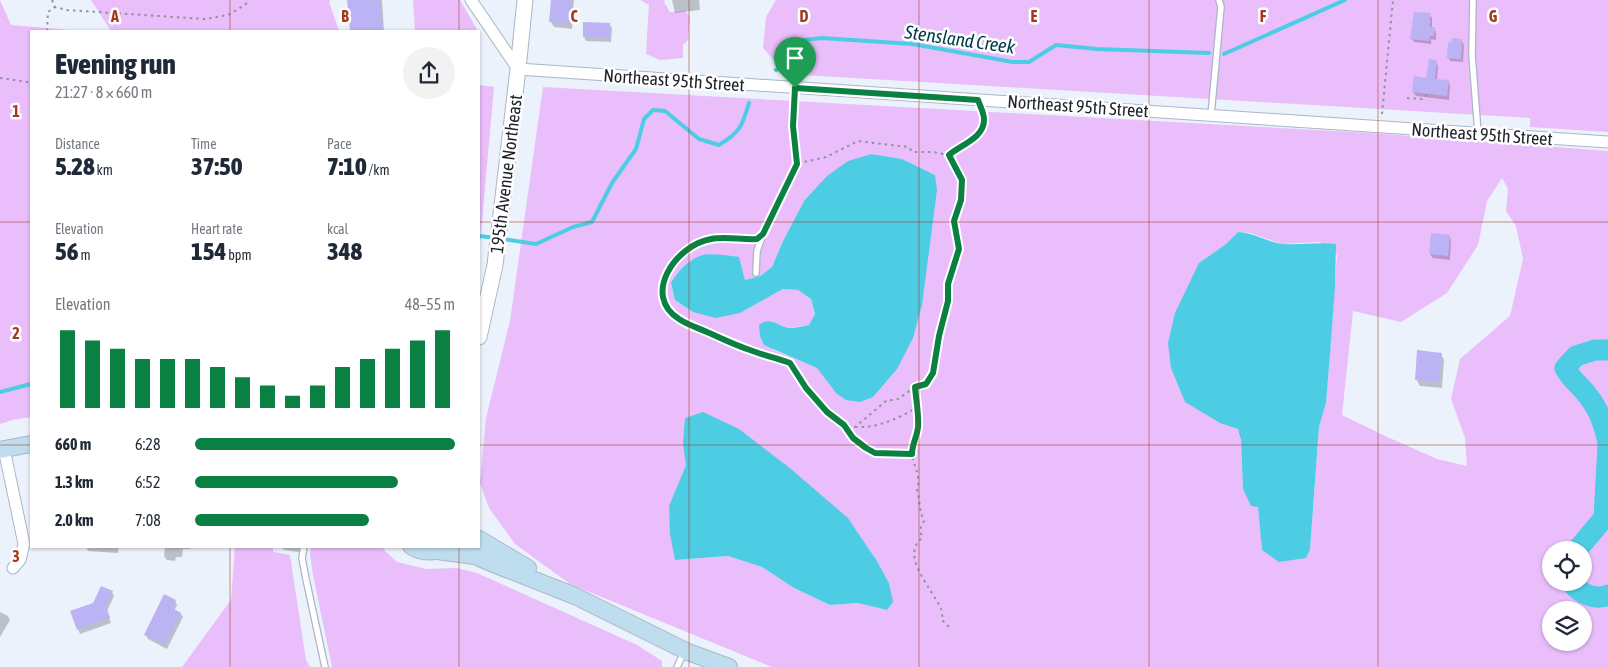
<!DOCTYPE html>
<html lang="en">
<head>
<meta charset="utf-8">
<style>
	body { margin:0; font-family:"Asap Condensed",sans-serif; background:#f2f2f3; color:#1f2937; height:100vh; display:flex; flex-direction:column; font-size:19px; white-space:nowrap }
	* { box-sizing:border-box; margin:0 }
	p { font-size:16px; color:#747a83 }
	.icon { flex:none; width:28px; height:28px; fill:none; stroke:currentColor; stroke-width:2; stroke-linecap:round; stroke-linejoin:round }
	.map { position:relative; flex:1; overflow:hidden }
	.side { position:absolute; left:30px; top:30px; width:450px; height:518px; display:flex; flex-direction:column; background:#fff; border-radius:0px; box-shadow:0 1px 4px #0004 }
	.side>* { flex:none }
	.tools { position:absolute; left:1542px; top:541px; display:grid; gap:10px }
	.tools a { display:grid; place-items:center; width:50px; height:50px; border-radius:50%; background:#fff; box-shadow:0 1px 4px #0004; font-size:25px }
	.pin { position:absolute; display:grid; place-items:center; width:42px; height:42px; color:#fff; margin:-51px -21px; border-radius:50% 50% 50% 0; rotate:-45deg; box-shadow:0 0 5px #0007 }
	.pin .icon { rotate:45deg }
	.round { display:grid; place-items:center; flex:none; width:52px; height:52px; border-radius:26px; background:#f2f2f3 }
	.head { display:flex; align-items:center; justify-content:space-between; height:85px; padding:0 25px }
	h1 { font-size:28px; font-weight:800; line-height:38px }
	.metrics { display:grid; grid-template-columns:repeat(3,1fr); gap:8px; height:85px; padding:5px 25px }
	.metrics div { display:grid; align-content:center }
	.metrics b { font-size:25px; font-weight:800 }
	.metrics small { font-size:14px; font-weight:400 }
	.metrics p { font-size:14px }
	.chart { height:140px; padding:10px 25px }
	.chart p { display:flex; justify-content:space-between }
	.chart svg { width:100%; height:90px; margin-top:5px; stroke:#0b8043; stroke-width:6 }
	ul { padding:0 25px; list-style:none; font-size:16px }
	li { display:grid; grid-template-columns:80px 60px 1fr; align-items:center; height:38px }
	li i { height:12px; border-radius:6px; background:#0b8043 }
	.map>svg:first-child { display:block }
</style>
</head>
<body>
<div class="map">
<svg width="1608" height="667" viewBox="0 0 1608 667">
	<rect width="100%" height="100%" fill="#ecf2fc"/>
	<!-- green -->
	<path fill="#eabdfb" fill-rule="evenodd" d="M0,0L11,25L81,31H31V417L12,420L0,424Z
		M91,0H330L329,2L339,31H111Z
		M413,0H460L478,31H415Z
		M640,0H665L664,2L670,12L685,11L690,16L688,40L683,45V58L660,60L646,54L649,5Z
		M776,0H1608V132L1530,127V118L786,74L763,48L766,17Z
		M479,85L494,87L479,255Z
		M543,87L1371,133L1608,151V667H772L570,584L515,544L489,508L480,483L486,418L510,321ZM872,154L902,159L935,175L836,393L817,368L772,349L771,321L789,328L809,325L815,315L811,299L798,290L783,289L740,313L693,312L675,300L671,283L739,257L745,280L760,276L772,267L783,241L804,201ZM1502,178L1508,189L1506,211L1516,226L1523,259L1510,316L1460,359L1451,399L1465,438L1467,466L1437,459L1385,436L1342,415L1353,311L1401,322L1447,293L1478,245L1487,201ZM1238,232L1250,233L1282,244L1320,242L1337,255L1326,403L1319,427L1310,550L1306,558L1262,549L1258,506L1243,489L1241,440L1199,263L1226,244ZM686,465L848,518L877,561L889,583L887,610L858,603L830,605L794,588L762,567L728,556L675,560L669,506ZM1551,550H1584V582H1551ZM1551,610H1584V642H1551Z
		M235,546H273V552L290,555L306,660L310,667H182L231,600Z
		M311,546H382L385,551L397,562L426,569L457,568L477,573L637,645L662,661V667H332L313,575L310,555Z"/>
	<!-- water -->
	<path fill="#4dcde3" d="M872,154L902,159L935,175L937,190L922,305L913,338L897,369L873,397L860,402L846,400L836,393L817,368L764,345L760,336L759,325C770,316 778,326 789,328C795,328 803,326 809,325L815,314L811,299L798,290L783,289L740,313L716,318L693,312L675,300L671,283C678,271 689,259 703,255C712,253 730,256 739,257L745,280L760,276L772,267L783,241L804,201L827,176L848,161Z
		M1238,232C1255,233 1269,243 1284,244C1301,245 1318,242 1336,244L1335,287L1330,354L1326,403L1319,427L1310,550L1306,558L1279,562L1262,550L1258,507L1251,506L1243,489L1241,440L1238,429L1220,423L1185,402L1171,368L1168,343L1175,313L1199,263L1226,244Z
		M703,412L739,429L791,469L848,518L877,561L889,583L893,602L887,610L858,603L830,605L794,588L762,567L728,556L675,560L670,534L669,506L686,465L683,443L685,418Z"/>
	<!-- shadow -->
	<path fill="#0003" d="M349,0H382L384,31H351Z
		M552,0H574L572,29L554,27L551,22Z
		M672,0H699L700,10L675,13Z
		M1429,14L1432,18V28H1434L1436,32V40L1431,39V44L1414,42L1411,38Z
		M609,24L612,28L611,42L586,41L584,37Z
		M1462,41L1464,45L1463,62L1450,61L1448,57Z
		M1436,62L1438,66L1437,80L1448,81L1450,85L1449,100L1416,96L1413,92L1427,79Z
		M1449,236L1451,240L1450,260L1433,258L1430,254Z
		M1441,354L1444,360L1442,388L1420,386L1416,379Z
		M86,546H119L118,553L88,551Z
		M165,546H190V549H183L182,557H176L175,561L167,560L164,556Z
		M281,546H300L299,552L284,550Z
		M112,592L114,596L107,611L111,623L80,634L72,612L94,604Z
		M175,601L177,605L174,611L180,613L183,617L167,649L148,639L146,635Z
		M0,612L8,616L10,620L0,637Z"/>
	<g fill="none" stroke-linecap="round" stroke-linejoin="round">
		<!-- stream -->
		<path stroke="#4dcde3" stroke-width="4" d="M1224,54L1345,0
			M776,70L794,58L804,40L822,38L912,44L1013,62H1029L1056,45L1097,49L1209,53
			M479,237L480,236L496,238
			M503,239L536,244L573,227L592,222L612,183L636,149L644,119L653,110L665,111L699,139L719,145C740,132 742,127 749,103
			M0,392L31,384"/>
		<!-- river -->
		<path stroke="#4dcde3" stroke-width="21" d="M1608,350H1595L1576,356L1565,368C1570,378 1578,384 1585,392C1599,409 1603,421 1608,442
			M1577,550L1604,518L1608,445
			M1571,582C1579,593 1595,601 1608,595"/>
	</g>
	<!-- building -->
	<path fill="#bcb3f4" d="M347,0H380L383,31H350Z
		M551,0H572L570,24L549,22Z
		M1414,12L1430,13V27H1435L1434,36H1430L1429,41L1410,39Z
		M583,22L610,23L609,38L583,37Z
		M1452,38L1462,39L1461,59L1447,58L1448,42L1451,43Z
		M1429,59L1437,60L1435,79L1449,80L1447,96L1412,92L1414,76L1426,78Z
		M1431,233L1450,235L1448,256L1429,254Z
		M1417,350L1442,353L1439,382L1415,380Z
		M101,586L113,591L106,606L110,618L77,630L70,611L93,603Z
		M164,594L176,600L172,608L181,613L165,645L144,635Z"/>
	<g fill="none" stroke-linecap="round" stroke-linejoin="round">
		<defs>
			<path id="service" d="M1473,0L1472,55L1478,133
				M1211,115L1221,7L1219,0
				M756,273L757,251L763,234L797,164L793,126L795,88
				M752,351C730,342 685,327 670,312C663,305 662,292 664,283C668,262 689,242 711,239C726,237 742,240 757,239L763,234
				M304,546L302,558L306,579L325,667
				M677,667L684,652"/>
			<path id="minor" d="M471,0L518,69L1608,142
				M4,449L24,544L20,560L13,568"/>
			<path id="tertiary" d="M479,337L495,265L518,69L525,0"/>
			<path id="secondary" d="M0,450L31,444
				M479,539L528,568
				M411,546C423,554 434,553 447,547
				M437,551L475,556L491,563L575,596L688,652L729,667"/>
		</defs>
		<!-- service casing -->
		<use href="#service" stroke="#acb5c6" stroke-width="8"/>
		<!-- minor casing -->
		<use href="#minor" stroke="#acb5c6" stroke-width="13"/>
		<!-- tertiary casing -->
		<use href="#tertiary" stroke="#acb5c6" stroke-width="17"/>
		<!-- secondary casing -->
		<use href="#secondary" stroke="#acb5c6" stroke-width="18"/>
		<!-- path -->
		<path stroke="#8f949d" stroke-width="2" stroke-dasharray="2.5 4" stroke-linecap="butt" d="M52,0L55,7L67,10L205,19L228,15L245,5L249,0
			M47,31L48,12L55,7
			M0,78L28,82L31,81
			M1407,98L1422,99L1426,96V94
			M1382,114L1393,0
			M949,155C963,143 990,136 982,112
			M761,353L790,363C807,387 823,420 855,427L886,401L898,399L915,387L927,384L933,373L939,335L948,301L947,284L959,249L954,221L961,200L962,180L949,155L933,152H913L908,147L858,141L826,157L804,162
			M915,387C916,400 919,413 918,426C917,437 910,445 912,456C915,468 921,478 917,490C920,500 919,511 924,521L920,529L922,538C899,556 934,591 941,609C943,612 942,617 942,620L951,629
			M844,425C865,457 877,453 912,454
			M855,427C878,428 897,419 916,408"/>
		<!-- service -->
		<use href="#service" stroke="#fff" stroke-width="5.5"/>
		<!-- minor -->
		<use href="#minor" stroke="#fff" stroke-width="11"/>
		<!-- tertiary -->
		<use href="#tertiary" stroke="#fff" stroke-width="15"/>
		<!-- secondary -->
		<use href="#secondary" stroke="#bedeef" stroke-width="16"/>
	</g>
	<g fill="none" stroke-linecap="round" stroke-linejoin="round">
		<defs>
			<path id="route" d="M795,88L978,100C980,106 984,113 984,119C985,138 960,145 949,155L962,180L961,200L954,221L959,249L948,284V301L939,336L933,373L926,384L915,387C916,400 919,414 918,427C917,437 912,444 912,454L875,453L866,448L853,438L844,425L827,412L806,388L790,363C777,358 762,355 750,350C735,345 721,338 707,332C698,328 688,325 679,319C641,295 676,245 711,239C725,236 742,240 757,239L763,234L797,164L793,126Z"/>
		</defs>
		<!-- route casing -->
		<use href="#route" stroke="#fff" stroke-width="10"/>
		<!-- route -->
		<use href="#route" stroke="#0b8043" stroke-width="6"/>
	</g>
	<!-- grid -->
	<path fill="none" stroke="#a23a1f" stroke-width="1" stroke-opacity="0.55" d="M230,0V31M459,0V31M689,0V667M919,0V667M1149,0V667M1378,0V667M0,222H31M479,222H1608M0,445H31M479,445H1608M230,546V667M459,546V667"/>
	<g text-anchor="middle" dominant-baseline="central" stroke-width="5" stroke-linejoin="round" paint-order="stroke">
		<!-- street labels -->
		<g font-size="18" fill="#1f2229" stroke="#fff">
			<text transform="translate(674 80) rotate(4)">Northeast 95th Street</text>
			<text transform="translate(1078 106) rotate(4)">Northeast 95th Street</text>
			<text transform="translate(1482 134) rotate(4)">Northeast 95th Street</text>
			<text transform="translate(506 174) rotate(-83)">195th Avenue Northeast</text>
		</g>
		<!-- water labels -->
		<g font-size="19" font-style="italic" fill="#003c45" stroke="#fff">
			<text transform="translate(960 39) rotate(8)">Stensland Creek</text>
		</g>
	</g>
	<g font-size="16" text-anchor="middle" font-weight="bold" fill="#a23a1f" stroke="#fff" stroke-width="5" stroke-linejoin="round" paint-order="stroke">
		<text x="115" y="22">A</text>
		<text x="345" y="22">B</text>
		<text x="574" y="22">C</text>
		<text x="804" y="22">D</text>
		<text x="1034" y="22">E</text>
		<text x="1263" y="22">F</text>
		<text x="1493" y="22">G</text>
		<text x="16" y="117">1</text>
		<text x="16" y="339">2</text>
		<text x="16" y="562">3</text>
	</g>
</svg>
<div class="tools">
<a><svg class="icon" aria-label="locate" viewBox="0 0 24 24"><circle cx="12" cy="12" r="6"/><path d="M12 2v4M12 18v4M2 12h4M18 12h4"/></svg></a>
<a><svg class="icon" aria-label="layers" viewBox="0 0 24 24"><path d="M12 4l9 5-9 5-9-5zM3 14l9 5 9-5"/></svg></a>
</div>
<div class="pin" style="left:795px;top:88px;background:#1e9e55"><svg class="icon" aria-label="arrive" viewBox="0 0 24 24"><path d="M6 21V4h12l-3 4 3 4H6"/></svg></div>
<section class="side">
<div class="head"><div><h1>Evening run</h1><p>21:27 · 8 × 660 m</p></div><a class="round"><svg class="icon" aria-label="share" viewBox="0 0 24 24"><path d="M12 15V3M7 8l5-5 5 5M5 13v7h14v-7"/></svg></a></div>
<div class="metrics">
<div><p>Distance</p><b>5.28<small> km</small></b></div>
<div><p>Time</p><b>37:50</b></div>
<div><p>Pace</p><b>7:10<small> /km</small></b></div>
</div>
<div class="metrics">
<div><p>Elevation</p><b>56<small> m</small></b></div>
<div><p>Heart rate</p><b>154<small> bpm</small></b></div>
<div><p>kcal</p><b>348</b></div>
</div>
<div class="chart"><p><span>Elevation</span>48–55 m</p>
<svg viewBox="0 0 160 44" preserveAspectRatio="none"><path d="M5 44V6M15 44V11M25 44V15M35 44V20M45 44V20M55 44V20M65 44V24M75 44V29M85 44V33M95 44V38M105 44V33M115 44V24M125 44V20M135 44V15M145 44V11M155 44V6"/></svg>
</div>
<ul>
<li><b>660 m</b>6:28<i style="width:100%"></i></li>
<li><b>1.3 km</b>6:52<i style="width:78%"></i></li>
<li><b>2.0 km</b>7:08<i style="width:67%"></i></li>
</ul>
</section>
</div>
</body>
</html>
